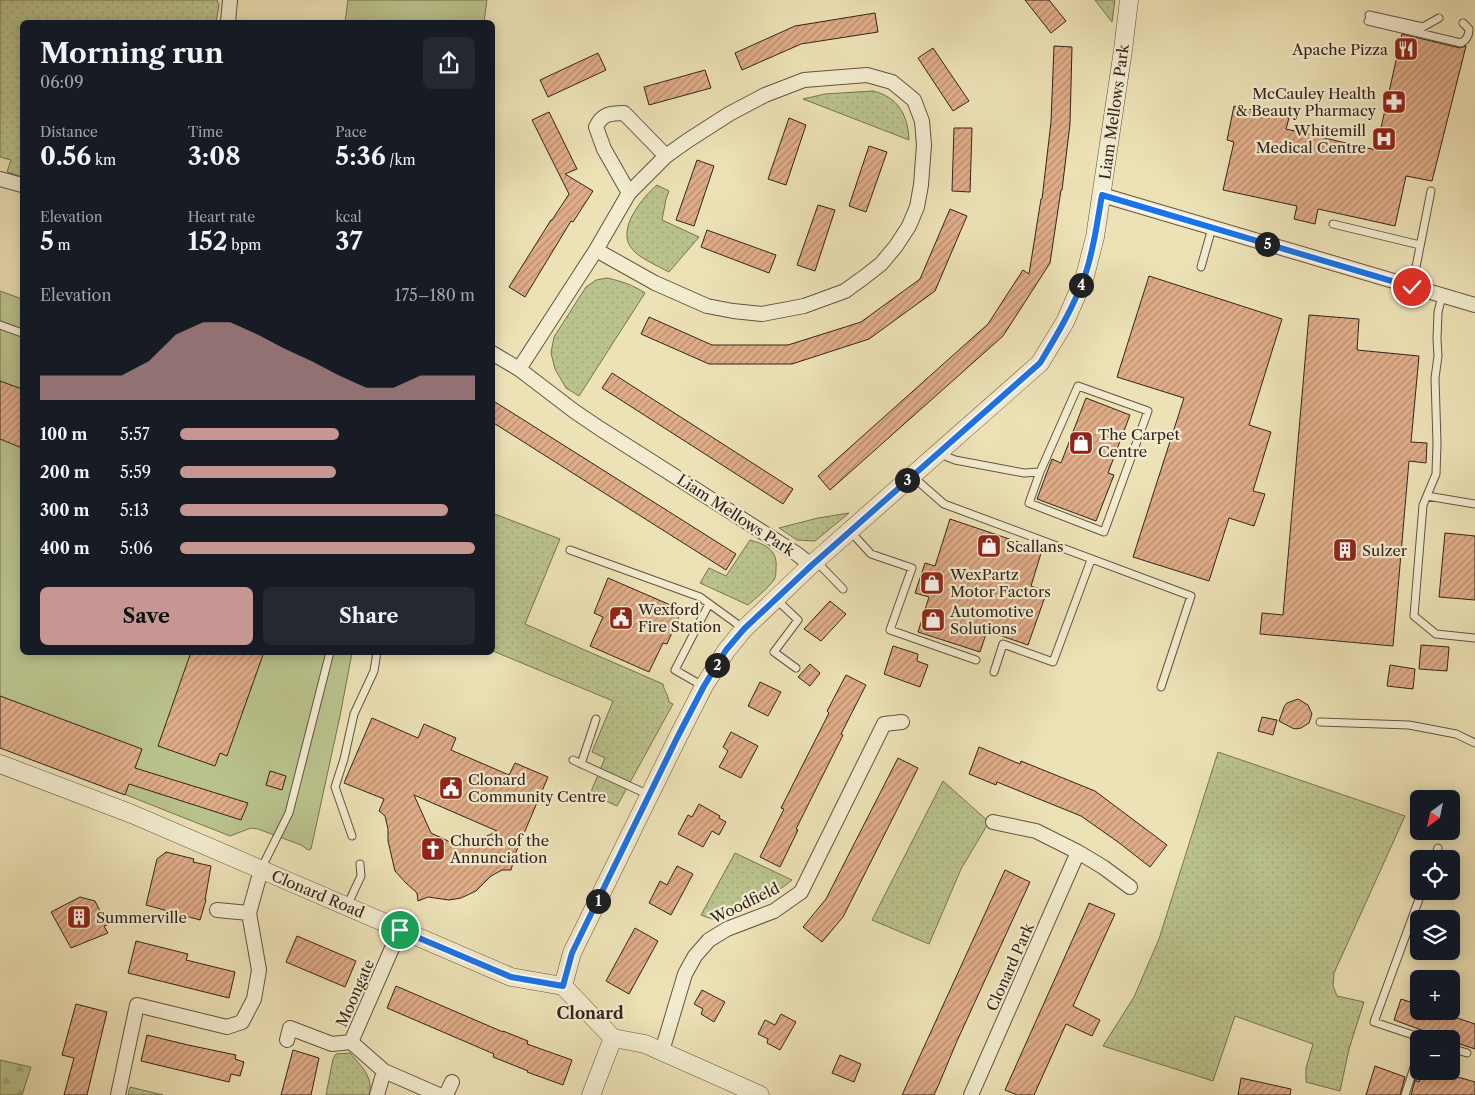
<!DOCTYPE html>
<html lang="en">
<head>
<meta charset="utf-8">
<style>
	body { margin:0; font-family:"Libre Caslon Text",serif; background:#242831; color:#f1f3f6; height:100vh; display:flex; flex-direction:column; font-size:19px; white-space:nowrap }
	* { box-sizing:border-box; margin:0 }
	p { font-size:16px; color:#9ea1a6 }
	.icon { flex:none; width:28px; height:28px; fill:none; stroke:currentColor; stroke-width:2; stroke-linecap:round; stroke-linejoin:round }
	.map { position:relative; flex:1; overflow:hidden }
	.side { position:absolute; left:20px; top:20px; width:475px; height:635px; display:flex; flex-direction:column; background:#171b24; border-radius:8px; box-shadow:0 2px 12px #0003 }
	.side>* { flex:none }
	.needle { width:32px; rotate:213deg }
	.fabs { position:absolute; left:1410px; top:790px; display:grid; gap:10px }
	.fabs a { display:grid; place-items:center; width:50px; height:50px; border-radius:8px; background:#171b24; box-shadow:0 2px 12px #0003; font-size:25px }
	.pin { position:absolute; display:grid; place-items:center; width:42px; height:42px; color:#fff; margin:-21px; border:2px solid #fff; border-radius:50%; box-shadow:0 1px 5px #0007 }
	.km { position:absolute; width:25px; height:25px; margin:-12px; border-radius:50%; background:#222; color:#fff; font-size:14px; line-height:25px; text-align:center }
	.round { display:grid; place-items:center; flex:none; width:52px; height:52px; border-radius:8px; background:#242831 }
	.summary { display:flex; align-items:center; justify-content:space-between; height:85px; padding:0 20px }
	h1 { font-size:28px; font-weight:700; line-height:38px }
	.metrics { display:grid; grid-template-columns:repeat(3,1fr); gap:8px; height:85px; padding:5px 20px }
	.metrics div { display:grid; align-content:center }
	.metrics b { font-size:25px; font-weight:700 }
	.metrics small { font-size:14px; font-weight:400 }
	.metrics p { font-size:14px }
	.chart { height:140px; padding:10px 20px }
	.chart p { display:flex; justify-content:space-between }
	.chart svg { width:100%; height:90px; margin-top:5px; fill:#c59692; opacity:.7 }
	.primary-button { display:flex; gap:10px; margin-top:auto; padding:10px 20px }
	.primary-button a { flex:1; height:58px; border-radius:8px; background:#c59692; color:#111; font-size:20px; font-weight:700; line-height:58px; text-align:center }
	.primary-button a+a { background:#242831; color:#f1f3f6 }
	ul { padding:0 20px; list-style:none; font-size:16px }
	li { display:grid; grid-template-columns:80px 60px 1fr; align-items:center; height:38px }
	li i { height:12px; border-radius:6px; background:#c59692 }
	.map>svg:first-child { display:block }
</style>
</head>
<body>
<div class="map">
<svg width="1475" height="1095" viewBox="0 0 1475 1095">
	<defs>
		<pattern id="grass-dots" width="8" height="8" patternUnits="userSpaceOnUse" patternTransform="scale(1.25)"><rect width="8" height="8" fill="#bac38d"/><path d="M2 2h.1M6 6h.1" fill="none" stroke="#a0a779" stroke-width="1.8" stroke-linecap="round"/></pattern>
		<pattern id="forest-firs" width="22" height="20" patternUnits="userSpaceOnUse" patternTransform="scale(1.25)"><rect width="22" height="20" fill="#bac38d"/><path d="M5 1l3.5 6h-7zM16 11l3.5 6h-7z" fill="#a0a779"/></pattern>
		<pattern id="building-hatch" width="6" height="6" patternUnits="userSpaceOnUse" patternTransform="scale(1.25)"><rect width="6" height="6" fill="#e0ad89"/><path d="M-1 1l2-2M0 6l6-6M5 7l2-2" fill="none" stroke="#b68c6f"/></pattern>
	</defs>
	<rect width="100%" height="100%" fill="#ede2b6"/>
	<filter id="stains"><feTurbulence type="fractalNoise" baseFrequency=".004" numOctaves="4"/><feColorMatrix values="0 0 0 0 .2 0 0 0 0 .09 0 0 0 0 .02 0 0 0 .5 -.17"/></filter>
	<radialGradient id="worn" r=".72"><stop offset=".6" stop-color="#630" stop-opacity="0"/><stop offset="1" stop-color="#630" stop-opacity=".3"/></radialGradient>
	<!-- grass -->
	<path fill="url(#grass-dots)" stroke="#777354" d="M0,0H217L219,5L216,22H22V177L7,172L11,160L0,157Z
		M1095,0H1115L1112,22Z
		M873,91C898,97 908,115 909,140L803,99L825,94Z
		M657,185L669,191L666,199L662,220L699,237L669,272C658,266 636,257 630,246C618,227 643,197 657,185Z
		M607,278C621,281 633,285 645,293L579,396L566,388L555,369L551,353L554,337L586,287L596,280Z
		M492,513L560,539L525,624L663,684C664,691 668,694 669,702L673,704L617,806L590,794L605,758L592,752L613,701L493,651Z
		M849,513L815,541L797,540L779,528L818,518Z
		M750,540C765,544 778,550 776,568C776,572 776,577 774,580C768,588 756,598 748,605L700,583L709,568L726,576Z
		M1218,752L1405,816L1334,973L1333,986L1337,996L1364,1002L1349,1049L1340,1091L1306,1082V1068L1313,1044L1235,1016L1213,1081L1103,1046L1134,997L1159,939Z
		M943,781L989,822L961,869L929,944L872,920Z
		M735,853L792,880L770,897L715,920L701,915Z
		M350,1053C361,1066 374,1077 369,1095H326L333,1059L336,1054Z
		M130,1087L163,1095H128Z"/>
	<!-- forest -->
	<path fill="url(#forest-firs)" stroke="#777354" d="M0,1060L31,1067L22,1095H0Z"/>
	<!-- park -->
	<path fill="#bac38d" stroke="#777354" d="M348,0H487L484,22H345Z
		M0,291L22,299V652L352,653L340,716L311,849L308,850L301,845L258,829L251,828L230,836L0,745Z"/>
	<!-- building -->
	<path fill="url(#building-hatch)" stroke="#34231c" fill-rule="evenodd" d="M1025,0H1049L1066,21L1051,33Z
		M875,13L878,32L801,44L742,70L735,53L795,26Z
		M1402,34L1460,48L1466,46L1432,181L1406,176L1395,226L1318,209L1315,224L1294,219L1297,206L1223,190L1234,142L1227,140L1234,106L1289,118L1286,129L1376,150Z
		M1054,46L1072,47L1070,124L1062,190H1061L1050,263L1003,336L830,490L818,476L988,324L1023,270L1029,274L1041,199H1042L1051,122Z
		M933,48L969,101L953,111L918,58Z
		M598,53L606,70L548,97L540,80Z
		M705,70L711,88L649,105L644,87Z
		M549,112L577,169L565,174L593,191L573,222L571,221L525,297L509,287L551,220H552L569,194L532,120Z
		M789,118L806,125L786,185L768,179Z
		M954,128H972L970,192L952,191Z
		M869,146L887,152L866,212L849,206Z
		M697,160L714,166L694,226L676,220Z
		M818,205L835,210L815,271L797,265Z
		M950,209L967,216L935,291L869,339L792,364H709L641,334L649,317L712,345H788L861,322L920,279Z
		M707,230L776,255L769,273L701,247Z
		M1149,276L1282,319L1249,425L1271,432L1253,491L1265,494L1254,526L1229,518L1209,581L1133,557L1184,398L1117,377Z
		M1309,315L1359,319L1357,350L1419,356L1411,442L1427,443L1426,463L1409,461L1393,646L1260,634L1262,613L1283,615Z
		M612,373L793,489L783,504L602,388Z
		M0,381L22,389V448L0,439Z
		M1086,398L1130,415L1108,473L1114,475L1096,521L1037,499L1052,459L1061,463Z
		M492,400L736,554L726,570L492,422Z
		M950,519L1042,550L1031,586L1047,591L1028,645L987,631L980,652L918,632L929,597L915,593L925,563L935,566Z
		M1445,533L1475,536V600L1439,597Z
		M608,578L682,610L667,644L663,643L649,672L590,646L603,617L594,613Z
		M830,601L846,614L821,641L804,629Z
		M1421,645L1449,647L1447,671L1419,669Z
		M893,646L918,654L917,661L928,665L920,687L884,674Z
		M191,652H264L227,756L220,753L215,766L158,746Z
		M810,664L820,673L810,686L798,677Z
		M1390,665L1415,669L1413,689L1387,686Z
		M846,675L866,685L841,734L843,735L796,829L798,830L780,867L760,857L784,809L781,808L829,713L827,711Z
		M760,682L781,692L768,716L748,706Z
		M0,696L142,749L135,768L248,803L241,820L129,784L125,795L0,748Z
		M1298,699L1308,705L1312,714L1309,723L1301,728L1296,729L1292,728L1279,721L1284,707L1287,703Z
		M1262,717L1277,720L1273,735L1258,731Z
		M372,718L418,738L424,724L456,738L451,750L509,775L515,763L548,777L516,852L511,870H502L491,876L476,891L461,898L449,900L428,897L418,901L417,893L406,883L395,871L388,841V829L385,816L379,811L384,799L344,783ZM414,795L497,831L463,848L431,833Z
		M731,732L758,746L741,778L719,767L728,751L723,747Z
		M979,747L1020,764L1021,761L1095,791L1167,845L1150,867L1118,842L1081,816L997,782L996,785L969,774Z
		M898,758L918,768L843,917L822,942L803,927L826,899Z
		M270,771L286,776L282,790L266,785Z
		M699,804L720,816L719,818L726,822L719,835L712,831L703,847L678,834L688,815L692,817Z
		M166,852L194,859L193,862L211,866L205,900H206L200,920L146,905L157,859Z
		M677,866L693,874L671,915L649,903L660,881L667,885Z
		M1005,870L1030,882L957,1041L939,1084L934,1095H902Z
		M80,897L95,901L107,925L104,926L108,933L71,948L51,912Z
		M1089,903L1115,914L1073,1006L1100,1020L1092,1036L1066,1024L1034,1095H1017L1005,1090Z
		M635,928L658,941L629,994L606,981Z
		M297,936L356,961L345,987L286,962Z
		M136,941L188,954L186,960L235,972L229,998L128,973Z
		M396,986L503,1032V1031L528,1041L527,1044L572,1060L563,1085L527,1072L528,1071L493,1057L494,1054L387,1008Z
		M702,990L725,1002L714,1022L701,1014L703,1009L694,1004Z
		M1401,999L1419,1005V1011H1436L1475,1024V1049L1451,1041V1039H1446L1394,1020Z
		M76,1004L107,1012L87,1095H64L74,1058L62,1055Z
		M781,1014L796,1022L780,1050L767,1043L768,1039L758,1034L765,1020L775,1025Z
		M147,1035L188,1045L236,1055L235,1059L244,1062L240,1076L231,1074L229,1082L141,1061Z
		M293,1050L319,1058L311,1095H281Z
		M840,1055L861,1064L854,1082L832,1073Z
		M1375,1066L1405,1077L1400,1095H1366Z
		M1422,1071H1437L1475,1082V1095H1411L1415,1080L1419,1082Z
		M1241,1078L1291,1089L1290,1095H1238Z"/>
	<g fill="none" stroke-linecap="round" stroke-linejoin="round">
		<defs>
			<path id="service" d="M1369,15L1423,27L1439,18
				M1368,21L1461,43C1467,40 1469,34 1469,29L1463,23
				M1333,224L1420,245
				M1201,267L1212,228
				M1412,287L1431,191
				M1442,296L1438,312L1437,339L1438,356L1435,378L1437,443L1436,474L1423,505L1414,616L1436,634L1475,638
				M0,325L22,333
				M938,453L955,460L1024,473L1040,472L1078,386L1148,411L1104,532L1029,503L1040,472
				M912,476L944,504L1191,596L1161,687
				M1427,496L1475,504
				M850,531L871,554L912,568L890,630L976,660
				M570,550L700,597L744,629
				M816,561L843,589
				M777,600L798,620L774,652L796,668
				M994,672L1003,644L1053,662L1091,560
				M703,686L675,670L709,604
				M1320,722L1409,725L1456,734L1475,743
				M573,760L649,795
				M581,764L596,719
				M352,836L335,787L344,759L354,714L374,671L377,652
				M1434,859L1438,848
				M261,869L289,813L330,652
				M1422,891L1374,1022L1425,1039
				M347,906L361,876L360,864
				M1451,1048L1467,1053
				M1405,1095L1419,1052"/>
			<path id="minor" d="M228,22L230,0
				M0,179L22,185
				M629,193L604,149L596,127C602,114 610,113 624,113L666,156
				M1102,195L1475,305
				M492,353L519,369L574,411L599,428L797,554L811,565
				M519,369L596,250L629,193L666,156L687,141L729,114L765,95L804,80L867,75L892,82L914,100L922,121L924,145L921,185L917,207L909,226L896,246L881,264L863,278L845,291L804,306L762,314L733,311L707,306L655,283L596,250
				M993,822L1036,831L1078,852L1103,867L1130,887
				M217,910L249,913
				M287,1040L290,1028L332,1044L351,1042L384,1071L439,1095
				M351,1042L400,930
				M662,1051L685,974L695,956L709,940L727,929L774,911L801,892L884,724L902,722
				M118,1095L137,1005L227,1027L242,1022L254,999L259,970L249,913L261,870
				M377,1095L384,1071
				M446,1095L452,1082
				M971,1095L1078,852"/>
			<path id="tertiary" d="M0,764L132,814L511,977L563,986L613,1038L645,1044L760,1095
				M563,986L572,953L678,737L704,686L726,651L744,629L811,565L1040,363L1065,322L1085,276L1095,237L1123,50L1129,0
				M591,1095L613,1038"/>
		</defs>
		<!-- service casing -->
		<use href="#service" stroke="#625342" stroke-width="9"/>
		<!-- minor casing -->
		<use href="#minor" stroke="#625342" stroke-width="16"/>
		<!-- tertiary casing -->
		<use href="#tertiary" stroke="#625342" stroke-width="19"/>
		<!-- service -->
		<use href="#service" stroke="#f3ecd0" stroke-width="7"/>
		<!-- minor -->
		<use href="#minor" stroke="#f3ecd0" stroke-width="14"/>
		<!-- tertiary -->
		<use href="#tertiary" stroke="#f3ecd0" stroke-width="18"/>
	</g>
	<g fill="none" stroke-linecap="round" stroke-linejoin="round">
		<defs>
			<path id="route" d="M400,930L511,977L563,986L572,953L678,736L704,686L726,650L744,629L812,565L1040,363C1057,335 1073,308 1084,278C1094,251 1097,222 1102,195L1412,287"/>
		</defs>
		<!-- route casing -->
		<use href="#route" stroke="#fff" stroke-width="10"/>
		<!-- route -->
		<use href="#route" stroke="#1a73e8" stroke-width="6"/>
	</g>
	<!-- icons -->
	<defs>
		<symbol id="restaurant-square" viewBox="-11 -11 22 22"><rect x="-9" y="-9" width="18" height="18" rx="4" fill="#8f2418" stroke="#f3ecd0"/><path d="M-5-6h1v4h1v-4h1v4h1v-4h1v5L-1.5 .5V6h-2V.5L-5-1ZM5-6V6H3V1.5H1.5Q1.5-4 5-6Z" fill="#fff"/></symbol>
		<symbol id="pharmacy-square" viewBox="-11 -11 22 22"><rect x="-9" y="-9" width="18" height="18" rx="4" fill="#8f2418" stroke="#f3ecd0"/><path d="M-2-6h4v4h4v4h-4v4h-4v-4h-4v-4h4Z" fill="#fff"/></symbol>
		<symbol id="hospital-square" viewBox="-11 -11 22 22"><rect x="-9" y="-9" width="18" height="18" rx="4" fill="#8f2418" stroke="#f3ecd0"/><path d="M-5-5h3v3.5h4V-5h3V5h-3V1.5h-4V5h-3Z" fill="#fff"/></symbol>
		<symbol id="shop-square" viewBox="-11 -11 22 22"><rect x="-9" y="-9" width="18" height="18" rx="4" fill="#8f2418" stroke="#f3ecd0"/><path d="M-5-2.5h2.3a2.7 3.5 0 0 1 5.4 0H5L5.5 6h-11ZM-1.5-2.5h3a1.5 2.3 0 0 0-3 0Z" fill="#fff"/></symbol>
		<symbol id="building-square" viewBox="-11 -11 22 22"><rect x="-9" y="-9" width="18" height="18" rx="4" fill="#8f2418" stroke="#f3ecd0"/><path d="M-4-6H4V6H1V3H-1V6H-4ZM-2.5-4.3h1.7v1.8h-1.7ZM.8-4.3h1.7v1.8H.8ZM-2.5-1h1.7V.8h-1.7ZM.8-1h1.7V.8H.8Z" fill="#fff"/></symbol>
		<symbol id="civic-square" viewBox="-11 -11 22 22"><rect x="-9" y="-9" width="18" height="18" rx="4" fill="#8f2418" stroke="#f3ecd0"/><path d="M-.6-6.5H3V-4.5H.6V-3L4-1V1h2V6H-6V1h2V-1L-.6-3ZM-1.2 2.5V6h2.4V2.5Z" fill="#fff"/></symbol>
		<symbol id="church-square" viewBox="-11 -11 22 22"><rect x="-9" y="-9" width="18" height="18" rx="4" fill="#8f2418" stroke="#f3ecd0"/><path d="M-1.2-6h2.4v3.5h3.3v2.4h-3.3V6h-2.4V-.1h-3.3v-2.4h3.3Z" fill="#fff"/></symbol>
	</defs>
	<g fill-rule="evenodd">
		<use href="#restaurant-square" x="1392" y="35" width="28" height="28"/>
		<use href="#pharmacy-square" x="1380" y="88" width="28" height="28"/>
		<use href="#hospital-square" x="1370" y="125" width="28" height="28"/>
		<use href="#shop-square" x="1067" y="429" width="28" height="28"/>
		<use href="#shop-square" x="975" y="532" width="28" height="28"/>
		<use href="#building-square" x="1331" y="536" width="28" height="28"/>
		<use href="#shop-square" x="918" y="569" width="28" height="28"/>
		<use href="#civic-square" x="607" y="604" width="28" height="28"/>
		<use href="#shop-square" x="919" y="606" width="28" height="28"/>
		<use href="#civic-square" x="437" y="774" width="28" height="28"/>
		<use href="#church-square" x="419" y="835" width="28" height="28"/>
		<use href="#building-square" x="65" y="903" width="28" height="28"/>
	</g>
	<g text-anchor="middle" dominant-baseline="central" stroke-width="4.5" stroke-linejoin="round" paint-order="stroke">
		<!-- poi labels -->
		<g font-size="15" fill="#34231c" stroke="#f3ecd0" text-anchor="start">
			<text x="1388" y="49" text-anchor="end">Apache Pizza</text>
			<text x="1376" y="93" text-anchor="end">McCauley Health<tspan x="1376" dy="17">&amp; Beauty Pharmacy</tspan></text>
			<text x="1366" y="130" text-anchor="end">Whitemill<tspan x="1366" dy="17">Medical Centre</tspan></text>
			<text x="1098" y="434">The Carpet<tspan x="1098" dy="17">Centre</tspan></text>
			<text x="1006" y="546">Scallans</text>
			<text x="1362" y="550">Sulzer</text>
			<text x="950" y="574">WexPartz<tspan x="950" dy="17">Motor Factors</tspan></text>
			<text x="638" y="609">Wexford<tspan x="638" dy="17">Fire Station</tspan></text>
			<text x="950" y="611">Automotive<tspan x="950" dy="17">Solutions</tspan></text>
			<text x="468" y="779">Clonard<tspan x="468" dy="17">Community Centre</tspan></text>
			<text x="450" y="840">Church of the<tspan x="450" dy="17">Annunciation</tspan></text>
			<text x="96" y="917">Summerville</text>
		</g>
		<!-- street labels -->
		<g font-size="15" fill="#34231c" stroke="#f3ecd0">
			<text transform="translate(1114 112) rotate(-82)">Liam Mellows Park</text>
			<text transform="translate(736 515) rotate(33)">Liam Mellows Park</text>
			<text transform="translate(318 894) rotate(23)">Clonard Road</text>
			<text transform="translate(745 903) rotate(-26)">Woodfield</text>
			<text transform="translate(1010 967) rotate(-66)">Clonard Park</text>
			<text transform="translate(355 993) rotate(-66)">Moongate</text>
		</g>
		<!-- neighbourhood labels -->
		<g font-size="16" font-weight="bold" fill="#34231c" stroke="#f3ecd0">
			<text x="590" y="1013">Clonard</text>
		</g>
	</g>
	<rect width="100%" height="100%" filter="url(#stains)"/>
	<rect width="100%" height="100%" fill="url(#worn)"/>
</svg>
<div class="fabs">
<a><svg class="needle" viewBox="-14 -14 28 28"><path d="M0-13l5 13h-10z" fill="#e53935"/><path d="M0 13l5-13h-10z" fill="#9ea1a6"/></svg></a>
<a><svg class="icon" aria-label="locate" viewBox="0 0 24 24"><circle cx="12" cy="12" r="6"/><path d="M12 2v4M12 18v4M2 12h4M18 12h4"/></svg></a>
<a><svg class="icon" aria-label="layers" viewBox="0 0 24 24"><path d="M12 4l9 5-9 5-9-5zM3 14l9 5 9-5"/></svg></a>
<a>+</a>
<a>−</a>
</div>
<div class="pin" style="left:400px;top:930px;background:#1e9e55"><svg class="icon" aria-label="arrive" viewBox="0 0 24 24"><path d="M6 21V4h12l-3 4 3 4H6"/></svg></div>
<div class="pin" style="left:1412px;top:287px;background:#d93025"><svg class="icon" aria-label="check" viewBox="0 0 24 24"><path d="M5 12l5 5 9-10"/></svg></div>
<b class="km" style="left:598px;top:901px">1</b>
<b class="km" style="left:717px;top:665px">2</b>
<b class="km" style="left:907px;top:480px">3</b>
<b class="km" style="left:1081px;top:285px">4</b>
<b class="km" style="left:1267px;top:244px">5</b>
<section class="side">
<div class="summary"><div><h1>Morning run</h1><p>06:09</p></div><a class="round"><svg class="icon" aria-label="share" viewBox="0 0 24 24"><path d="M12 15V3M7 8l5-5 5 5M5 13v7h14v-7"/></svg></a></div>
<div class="metrics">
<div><p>Distance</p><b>0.56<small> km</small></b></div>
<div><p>Time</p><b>3:08</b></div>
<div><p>Pace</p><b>5:36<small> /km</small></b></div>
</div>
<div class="metrics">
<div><p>Elevation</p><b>5<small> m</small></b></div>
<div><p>Heart rate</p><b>152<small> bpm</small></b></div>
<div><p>kcal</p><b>37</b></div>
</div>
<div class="chart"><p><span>Elevation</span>175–180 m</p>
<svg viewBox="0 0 160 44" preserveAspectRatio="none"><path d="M0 44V32L10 32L20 32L30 32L40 25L50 12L60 6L70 6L80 12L90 19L100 25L110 32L120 38L130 38L140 32L150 32L160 32V44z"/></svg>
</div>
<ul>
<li><b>100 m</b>5:57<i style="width:54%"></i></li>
<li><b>200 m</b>5:59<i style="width:53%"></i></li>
<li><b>300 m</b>5:13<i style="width:91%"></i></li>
<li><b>400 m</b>5:06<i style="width:100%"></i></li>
</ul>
<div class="primary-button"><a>Save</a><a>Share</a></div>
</section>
</div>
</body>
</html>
